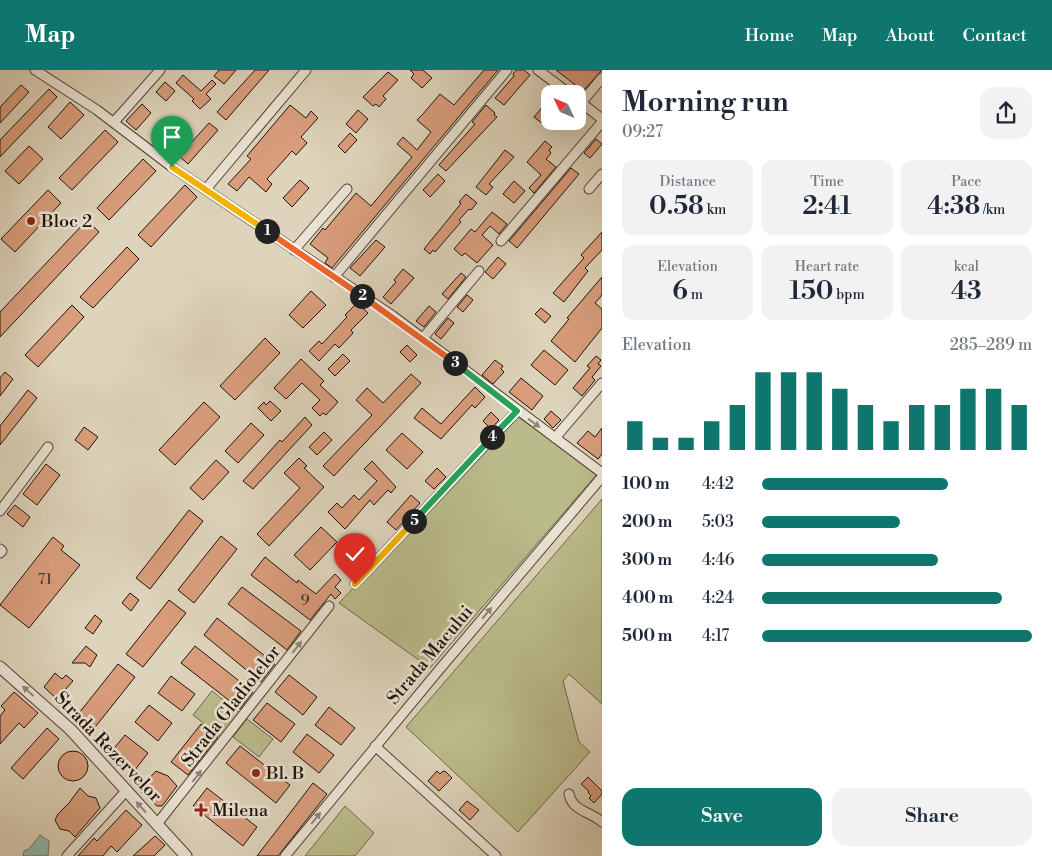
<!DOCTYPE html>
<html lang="en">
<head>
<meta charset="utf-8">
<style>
	body { margin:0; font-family:"Libre Bodoni",serif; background:#f2f2f3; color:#1f2937; height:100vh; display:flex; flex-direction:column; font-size:19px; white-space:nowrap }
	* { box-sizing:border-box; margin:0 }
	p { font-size:16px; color:#747a83 }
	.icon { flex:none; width:28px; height:28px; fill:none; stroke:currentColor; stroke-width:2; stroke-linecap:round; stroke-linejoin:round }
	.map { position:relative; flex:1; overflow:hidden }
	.sheet { display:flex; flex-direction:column; background:#fff; width:450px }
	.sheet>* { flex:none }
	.needle { width:32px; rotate:314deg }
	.fabs { position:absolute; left:541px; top:15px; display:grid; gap:10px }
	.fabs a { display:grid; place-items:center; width:45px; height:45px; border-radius:10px; background:#fff; box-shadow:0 5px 20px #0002; font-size:25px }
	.pin { position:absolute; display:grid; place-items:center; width:42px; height:42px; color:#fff; margin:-51px -21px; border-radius:50% 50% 50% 0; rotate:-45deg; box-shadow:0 0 5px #0007 }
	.pin .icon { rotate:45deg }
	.km { position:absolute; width:25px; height:25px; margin:-12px; border-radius:50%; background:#222; color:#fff; font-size:14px; line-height:25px; text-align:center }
	.round { display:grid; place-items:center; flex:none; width:52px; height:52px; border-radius:15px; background:#f2f2f3 }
	.head { display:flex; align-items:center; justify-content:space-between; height:85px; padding:0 20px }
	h1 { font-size:28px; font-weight:600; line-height:38px }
	.stats { display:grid; grid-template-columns:repeat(3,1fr); gap:8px; height:85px; padding:5px 20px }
	.stats div { display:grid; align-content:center; border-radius:12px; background:#f2f2f3; text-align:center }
	.stats b { font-size:25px; font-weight:600 }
	.stats small { font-size:14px; font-weight:400 }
	.stats p { font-size:14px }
	.chart { height:140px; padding:10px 20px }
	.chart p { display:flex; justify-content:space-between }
	.chart svg { width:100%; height:90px; margin-top:5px; stroke:#0f766e; stroke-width:6 }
	.cta { display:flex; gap:10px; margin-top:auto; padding:10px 20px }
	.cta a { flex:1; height:58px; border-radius:15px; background:#0f766e; color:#fff; font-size:20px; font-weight:600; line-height:58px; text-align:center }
	.cta a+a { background:#f2f2f3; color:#1f2937 }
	ul { padding:0 20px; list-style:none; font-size:16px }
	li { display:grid; grid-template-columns:80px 60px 1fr; align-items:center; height:38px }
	li i { height:12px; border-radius:6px; background:#0f766e }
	header { display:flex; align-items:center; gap:30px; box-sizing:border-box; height:70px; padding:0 25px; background:#0f766e; color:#fff }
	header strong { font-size:24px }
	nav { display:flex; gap:28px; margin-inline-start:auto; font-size:18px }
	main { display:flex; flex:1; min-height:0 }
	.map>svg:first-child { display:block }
</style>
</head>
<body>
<header>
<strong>Map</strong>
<nav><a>Home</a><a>Map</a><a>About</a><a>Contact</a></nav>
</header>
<main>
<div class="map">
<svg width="602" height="786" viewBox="0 0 602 786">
	<rect width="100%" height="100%" fill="#ded4bb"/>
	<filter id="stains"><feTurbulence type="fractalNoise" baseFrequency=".004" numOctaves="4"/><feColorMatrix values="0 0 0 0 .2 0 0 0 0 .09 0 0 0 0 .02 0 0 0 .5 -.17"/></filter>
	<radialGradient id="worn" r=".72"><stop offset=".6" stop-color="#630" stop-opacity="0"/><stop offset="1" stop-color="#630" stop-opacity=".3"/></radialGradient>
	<!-- green -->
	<path fill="#babb8b" stroke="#6d674c" d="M517,346L597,404L430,598L339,533Z
		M602,429V634L569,604L563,611L579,672L590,682L518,762L406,657Z
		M212,621L240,643L221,667L193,645Z
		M247,649L273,669L259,687L233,667Z
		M345,736L374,763L355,786H305Z"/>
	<!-- water -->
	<path fill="#93b8ae" stroke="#65766d" d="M40,765L49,771L48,786H23L24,781L29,779Z"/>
	<!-- building -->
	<path fill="#d99d7c" stroke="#20130c" d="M219,0H236L224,14L214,6Z
		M255,0H269L226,50L217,42Z
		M410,0H423L432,8L422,18L411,8L414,4Z
		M484,0H498L332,198L325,193L328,188L310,174L323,158L325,160L356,123L371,136L412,87L397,74L403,67L417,80L431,62L417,50L423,44L440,24L454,35Z
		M516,0H524L530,5L504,35L495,28L514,6L513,4Z
		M556,0H602L583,21Z
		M388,2L398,10L383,26L386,29L379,37L376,34L373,36L363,27Z
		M183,5L201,21L212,10L216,14L206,24L211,29L200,39L192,31L194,29L176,13Z
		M165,12L175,21L166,31L156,22Z
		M21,15L29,22L0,53V37Z
		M49,19L57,27L0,87V70Z
		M550,28V46L543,54L534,47Z
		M70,32L84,45L61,69L48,57Z
		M142,34L151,43L136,60L126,51Z
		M290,35L306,48L311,41L318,48L301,67L307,73L296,85L292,81L267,109L272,114L266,122L249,107L237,121L228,114L251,89L247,86Z
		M486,35L495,43L494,45L497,47L446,101L439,95L475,54L472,52Z
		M358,40L368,49L356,63L346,54Z
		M209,53L218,60L188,94L179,86Z
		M105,60L118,72L72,120L59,108Z
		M350,63L357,70L345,83L338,76Z
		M596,69L602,74L590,88L584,83Z
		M545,71L552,77L549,80L551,83L546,89L556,97L534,123L529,118L541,105L527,92Z
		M29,76L43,89L19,114L5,101Z
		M505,80L514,87L489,114L493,117L486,125L476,117Z
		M143,89L156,101L109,150L97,138Z
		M571,98L579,104L517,178L509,171Z
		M438,104L445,111L430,127L423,120Z
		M300,110L309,118L292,137L283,128Z
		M514,111L525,121L514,133L503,124Z
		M185,115L197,127L151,177L138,165Z
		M48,120L61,133L15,182L1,169Z
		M466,124L477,133L471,140L469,139L459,150L461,152L435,182L433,180L430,184L424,179L459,136L461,133L459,132Z
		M492,142L507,154L499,164L490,156L482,165L493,175L477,193L465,183L462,186L454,179L471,159L475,162Z
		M87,150L99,162L0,267V242Z
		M602,162V180L585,198L588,201L564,232L553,223L584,188L581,185Z
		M376,170L385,177L360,206L350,198Z
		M127,177L139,189L93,238L80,227Z
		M498,187L506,194L493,209L485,202Z
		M403,199L414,208L391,234L383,227L396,212L394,210Z
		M461,203L466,207L448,229L442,224Z
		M602,207V225L595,233L602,239V258L575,292L551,271L569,249L567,248Z
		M311,221L326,235L303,258L289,245Z
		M467,225L473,230L463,242L457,237Z
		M357,233L368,243L351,260L353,263L339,278L335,274L319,291L309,281L319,271L322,274L347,247L345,245Z
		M72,235L84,247L38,297L25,285Z
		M429,236L436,242L424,257L416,251Z
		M541,238L551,246L545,253L535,244Z
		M448,248L454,253L441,269L435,264Z
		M265,268L280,283L235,330L220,316Z
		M407,275L417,285L410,292L400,282Z
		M544,280L568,300L555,315L531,295Z
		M343,284L350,291L335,306L328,299Z
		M596,286L601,290L598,294L601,296L592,307L595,310L582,326L573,318L590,298L587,296Z
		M301,289L324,311L320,315L338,332L326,345L323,343L320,346L312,338L320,330L302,313L286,329L274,318Z
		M495,290L503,296L501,299L504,302L493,314L482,305Z
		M5,302L13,309L0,326V308Z
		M411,304L421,313L334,406L323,396L372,345L356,330L367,318L383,333Z
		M521,308L543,326L532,340L509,322Z
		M475,317L485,327L475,338L472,335L441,369L414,348L422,338L441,354Z
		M28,320L37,328L0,375V356Z
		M270,331L281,341L271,351L258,338L264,332L266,335Z
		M204,332L220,347L175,395L159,380Z
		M551,341L561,350L553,358L544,349Z
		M491,342L499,350L491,359L483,351Z
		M305,347L312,355L253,419L243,411L280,370L282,372Z
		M251,353L264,365L238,393L225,381Z
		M84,357L98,367L88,380L75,370Z
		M602,358V384L598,389L577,373L588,361L595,367Z
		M324,362L332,370L317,385L309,377Z
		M402,363L423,382L407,399L386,380Z
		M299,388L307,396L304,398L324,417L269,476L257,464L300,418L284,403Z
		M216,390L229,402L203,430L190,418Z
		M372,391L396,417L391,423L388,420L374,435L370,430L345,459L328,442L337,433L342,438L354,425L359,430L377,411L364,399Z
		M46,394L60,405L37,435L23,424Z
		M437,398L446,407L434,419L425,411Z
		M411,425L420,433L396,460L387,452Z
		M15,435L30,447L23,457L7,444Z
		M189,440L203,451L150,519L136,508Z
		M321,457L337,472L310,500L294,485Z
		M221,466L237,479L194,533L178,520Z
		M53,467L64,476L61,480L80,495L29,558L0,535Z
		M265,487L297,513L298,510L316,524L335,504L341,510L335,517L341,523L335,529L331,524L310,550L251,505Z
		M242,517L301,561L287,580L228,534Z
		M130,523L139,530L131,541L122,533Z
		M169,530L186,543L143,597L126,584Z
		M95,545L102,551L93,564L85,558Z
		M217,548L275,594L261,612L204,565Z
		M86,576L97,585L90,597L85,593H72Z
		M195,576L253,622L240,639L181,593Z
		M118,594L135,607L92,661L75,648Z
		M55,603L62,609L66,605L73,611L65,620L69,623L61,633L44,617Z
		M289,605L317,627L303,645L275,622Z
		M171,606L195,624L182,641L158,623Z
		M14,622L38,643L24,658L19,653L0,674V646L5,640L1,636Z
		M267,633L295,654L281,672L253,650Z
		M149,635L172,653L158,671L135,652Z
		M329,637L355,658L341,675L315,655Z
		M201,654L218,667L188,705L171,692Z
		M47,658L59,669L23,709L11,698Z
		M307,664L334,685L319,703L293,682Z
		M125,665L148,683L135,700L111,682Z
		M240,676L290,715L276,733L226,693Z
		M58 696a15 15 0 1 1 30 0a15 15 0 1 1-30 0Z
		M156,701L168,706L177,716L162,736H157L141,722L142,716Z
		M437,701L440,704L443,701L446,702L452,708L439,721L428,711Z
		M588,707L602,721V724L594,733L589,728L591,726L588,722L589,721L581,714Z
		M313,713L327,724L278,786H257Z
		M80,718L88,726L96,728L100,738L75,767L69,761L60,759L55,750L58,744L69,733Z
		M207,718L257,757L243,776L193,736Z
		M467,731L479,740L470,750L459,740Z
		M126,740L142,755L117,782L111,776L103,786H78L94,768L97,771Z
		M155,766L165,775L154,786H133Z"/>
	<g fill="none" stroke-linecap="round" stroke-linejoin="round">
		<defs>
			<path id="minor" d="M35,0L97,40L172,97L393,246L602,403
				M538,0L570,24
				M578,30L602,49
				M581,33L602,8
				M114,52L160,0
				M206,119L306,0
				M589,119L602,104
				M501,171L602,52
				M294,180L347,119
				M334,207L507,0
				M423,268L479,201
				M555,368L602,313
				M0,441L48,377
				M0,479L2,481L0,483
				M355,514L517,341
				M375,676L496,786
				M569,724C573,742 590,741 602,752
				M157,754L329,536
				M67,786L126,721
				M285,786L439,600L602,407"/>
			<path id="tertiary" d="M0,597L71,660L186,786"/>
		</defs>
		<!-- minor casing -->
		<use href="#minor" stroke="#504338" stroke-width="11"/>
		<!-- tertiary casing -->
		<use href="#tertiary" stroke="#504338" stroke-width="13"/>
		<!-- minor -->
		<use href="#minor" stroke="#eae3d3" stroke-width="9"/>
		<!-- tertiary -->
		<use href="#tertiary" stroke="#eae3d3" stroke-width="11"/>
	</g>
	<!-- one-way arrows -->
	<defs><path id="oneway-solid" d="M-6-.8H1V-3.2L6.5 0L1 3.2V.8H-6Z" transform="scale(1.25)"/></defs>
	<g fill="#8f8579">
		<use href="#oneway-solid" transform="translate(534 353) rotate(36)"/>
		<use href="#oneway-solid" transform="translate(487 543) rotate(-50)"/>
		<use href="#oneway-solid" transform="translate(297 577) rotate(-52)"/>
		<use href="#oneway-solid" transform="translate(28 621) rotate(-138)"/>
		<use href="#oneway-solid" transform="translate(197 706) rotate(-52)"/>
		<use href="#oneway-solid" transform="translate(141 737) rotate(-132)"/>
		<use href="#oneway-solid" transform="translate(316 748) rotate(-51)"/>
	</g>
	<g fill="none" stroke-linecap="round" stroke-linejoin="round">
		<defs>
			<path id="split-1" d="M172,97L267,161"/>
			<path id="split-2" d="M267,161L362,226"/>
			<path id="split-3" d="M362,226L455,293"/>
			<path id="split-4" d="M455,293L517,341L492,367"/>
			<path id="split-5" d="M414,451L492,367"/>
			<path id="split-6" d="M355,514L414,451"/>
		</defs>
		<!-- split-1 casing -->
		<use href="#split-1" stroke="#fff" stroke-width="10"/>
		<!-- split-2 casing -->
		<use href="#split-2" stroke="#fff" stroke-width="10"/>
		<!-- split-3 casing -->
		<use href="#split-3" stroke="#fff" stroke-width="10"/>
		<!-- split-4 casing -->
		<use href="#split-4" stroke="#fff" stroke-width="10"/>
		<!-- split-5 casing -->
		<use href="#split-5" stroke="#fff" stroke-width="10"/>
		<!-- split-6 casing -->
		<use href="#split-6" stroke="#fff" stroke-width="10"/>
		<!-- split-1 -->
		<use href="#split-1" stroke="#f5b400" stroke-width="6"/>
		<!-- split-2 -->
		<use href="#split-2" stroke="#f0652b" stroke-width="6"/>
		<!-- split-3 -->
		<use href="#split-3" stroke="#f0652b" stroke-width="6"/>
		<!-- split-4 -->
		<use href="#split-4" stroke="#22a559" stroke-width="6"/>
		<!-- split-5 -->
		<use href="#split-5" stroke="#22a559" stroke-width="6"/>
		<!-- split-6 -->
		<use href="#split-6" stroke="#f5b400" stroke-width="6"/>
	</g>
	<!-- markers -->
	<g fill="#8f2418" stroke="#eae3d3" stroke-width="2">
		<circle cx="31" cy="151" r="5"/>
		<circle cx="256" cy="703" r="5"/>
		<path d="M198.5 732.5h5v5h5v5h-5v5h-5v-5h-5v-5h5z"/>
	</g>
	<g text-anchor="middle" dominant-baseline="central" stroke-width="5" stroke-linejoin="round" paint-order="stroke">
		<!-- number labels -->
		<g font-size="15" fill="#4e3628">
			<text x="45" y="509">71</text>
			<text x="305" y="530">9</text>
		</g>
		<!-- poi labels -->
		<g font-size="18" fill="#20130c" stroke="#eae3d3" text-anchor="start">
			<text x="41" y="151">Bloc 2</text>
			<text x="266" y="703">Bl. B</text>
			<text x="212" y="740">Milena</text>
		</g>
		<!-- street labels -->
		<g font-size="18" fill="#20130c" stroke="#eae3d3">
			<text transform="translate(430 585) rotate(-50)">Strada Macului</text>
			<text transform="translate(231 636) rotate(-52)">Strada Gladiolelor</text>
			<text transform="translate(108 677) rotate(46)">Strada Rezervelor</text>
		</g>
	</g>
	<rect width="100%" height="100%" filter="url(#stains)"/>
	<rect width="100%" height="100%" fill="url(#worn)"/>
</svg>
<div class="fabs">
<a><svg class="needle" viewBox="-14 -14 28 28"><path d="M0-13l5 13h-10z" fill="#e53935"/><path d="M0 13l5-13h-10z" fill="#747a83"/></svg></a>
</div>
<div class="pin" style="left:172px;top:97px;background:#1e9e55"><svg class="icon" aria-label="arrive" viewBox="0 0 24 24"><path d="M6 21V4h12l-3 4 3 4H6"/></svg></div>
<div class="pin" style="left:355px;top:514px;background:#d93025"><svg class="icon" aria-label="check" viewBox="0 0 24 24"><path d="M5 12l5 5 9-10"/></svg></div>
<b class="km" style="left:267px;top:161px">1</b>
<b class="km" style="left:362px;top:226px">2</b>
<b class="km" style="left:455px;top:293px">3</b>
<b class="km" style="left:492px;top:367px">4</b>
<b class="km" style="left:414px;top:451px">5</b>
</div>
<section class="sheet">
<div class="head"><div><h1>Morning run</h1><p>09:27</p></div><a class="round"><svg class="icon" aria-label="share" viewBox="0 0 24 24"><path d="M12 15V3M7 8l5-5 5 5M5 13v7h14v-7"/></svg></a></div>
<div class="stats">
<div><p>Distance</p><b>0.58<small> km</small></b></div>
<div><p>Time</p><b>2:41</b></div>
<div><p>Pace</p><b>4:38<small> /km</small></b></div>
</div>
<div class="stats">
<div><p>Elevation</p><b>6<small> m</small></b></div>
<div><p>Heart rate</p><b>150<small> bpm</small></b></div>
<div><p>kcal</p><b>43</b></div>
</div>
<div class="chart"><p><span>Elevation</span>285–289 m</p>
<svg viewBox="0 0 160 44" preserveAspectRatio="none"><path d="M5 44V30M15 44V38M25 44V38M35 44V30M45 44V22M55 44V6M65 44V6M75 44V6M85 44V14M95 44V22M105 44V30M115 44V22M125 44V22M135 44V14M145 44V14M155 44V22"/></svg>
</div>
<ul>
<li><b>100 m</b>4:42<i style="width:69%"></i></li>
<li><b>200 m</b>5:03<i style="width:51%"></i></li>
<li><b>300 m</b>4:46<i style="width:65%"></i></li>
<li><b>400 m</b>4:24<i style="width:89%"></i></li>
<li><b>500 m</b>4:17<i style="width:100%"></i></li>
</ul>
<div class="cta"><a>Save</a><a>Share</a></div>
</section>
</main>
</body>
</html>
